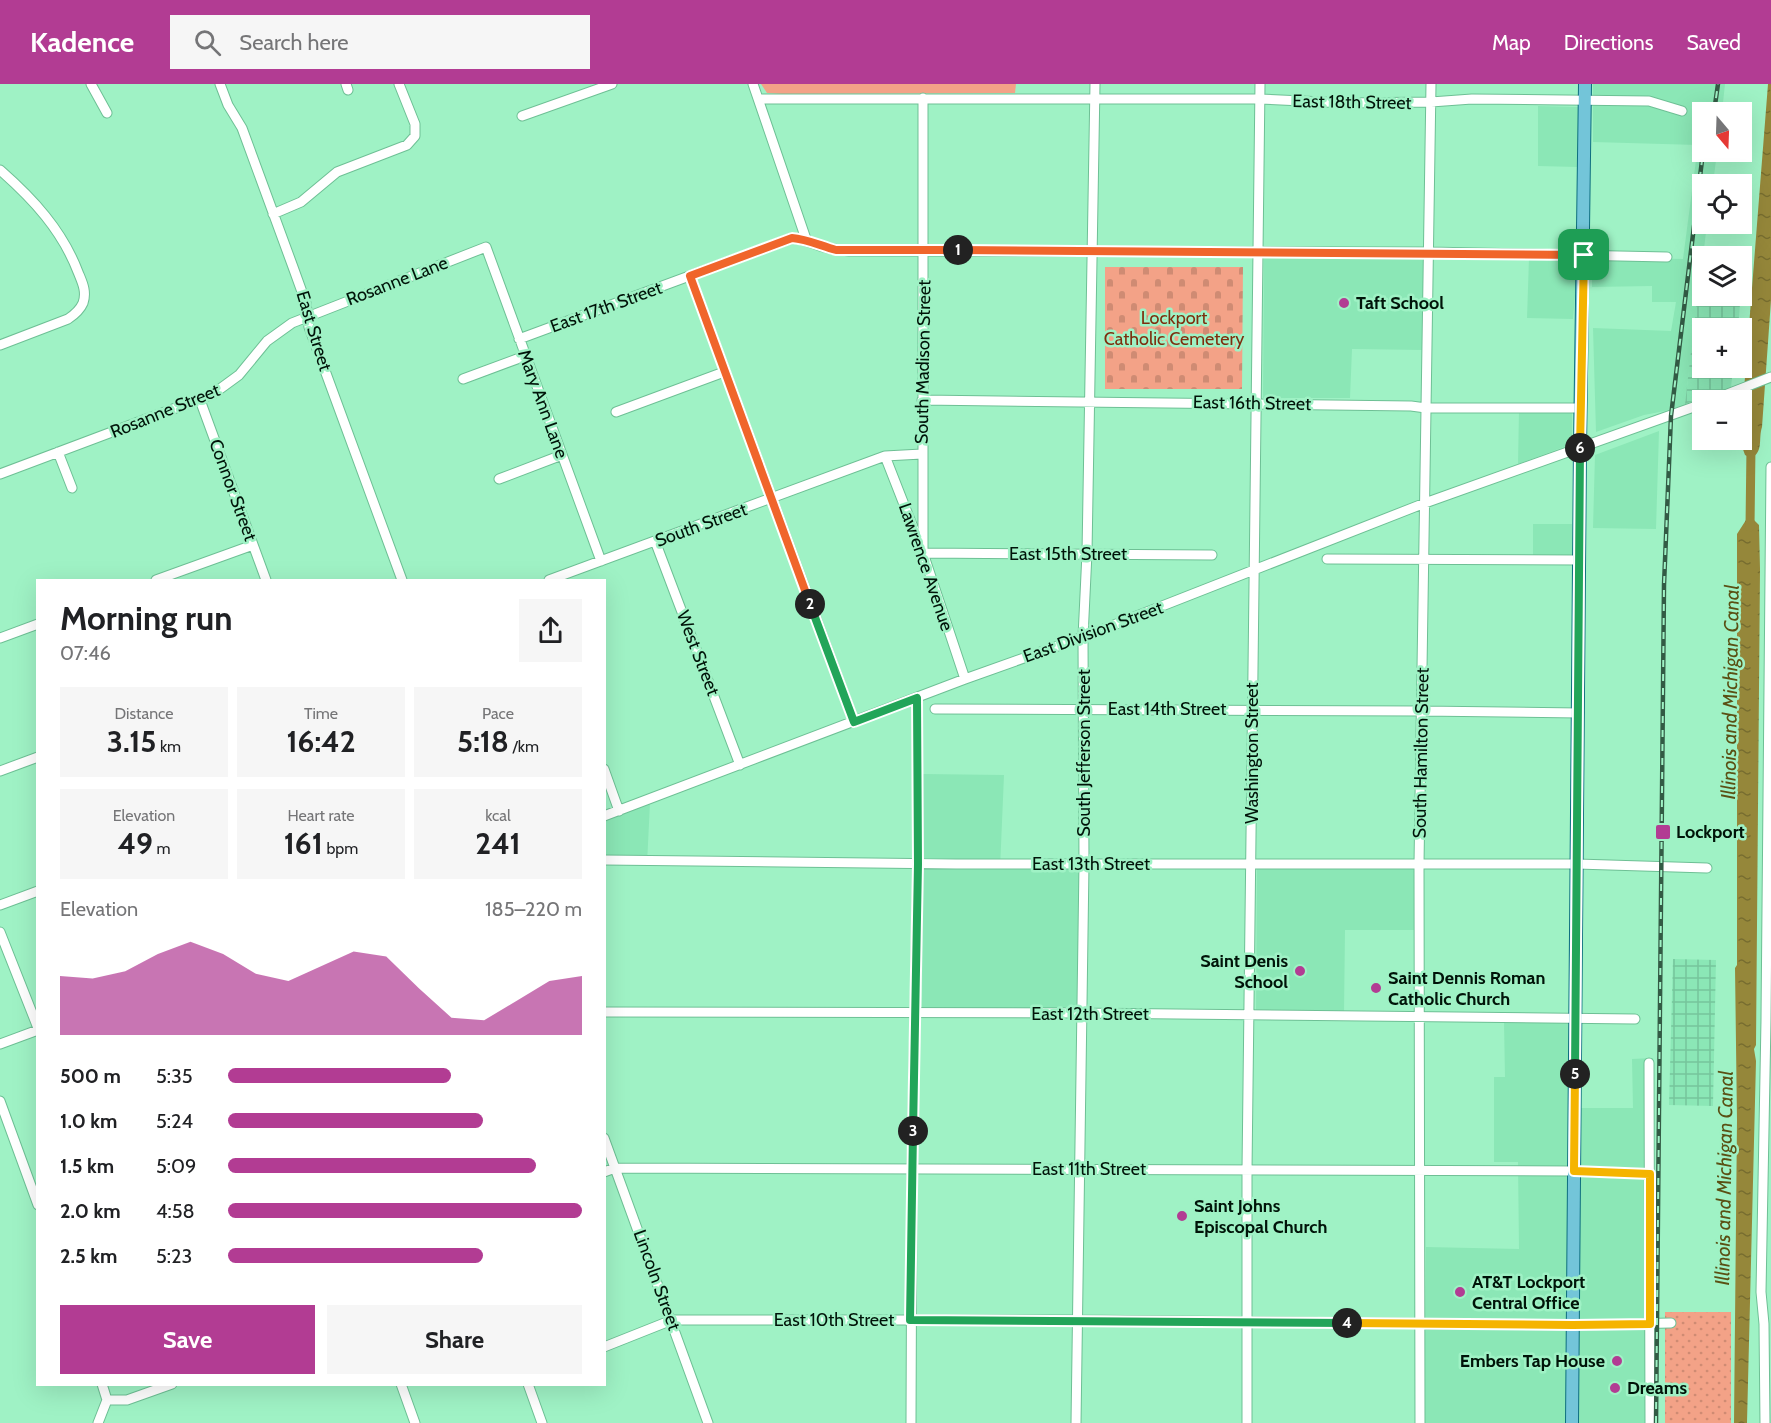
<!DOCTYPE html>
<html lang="en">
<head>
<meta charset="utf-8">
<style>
	body { margin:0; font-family:Cabin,sans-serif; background:#f6f6f6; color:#202124; height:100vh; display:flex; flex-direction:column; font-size:22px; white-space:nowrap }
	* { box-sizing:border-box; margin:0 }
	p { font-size:20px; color:#757577 }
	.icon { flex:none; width:33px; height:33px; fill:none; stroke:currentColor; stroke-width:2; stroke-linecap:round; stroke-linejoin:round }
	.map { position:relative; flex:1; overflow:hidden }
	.panel { position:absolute; left:36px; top:495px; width:570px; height:807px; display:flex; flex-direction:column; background:#fff; border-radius:0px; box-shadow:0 6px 24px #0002 }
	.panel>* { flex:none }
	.needle { width:39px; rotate:161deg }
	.buttons { position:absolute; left:1692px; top:18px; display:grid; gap:12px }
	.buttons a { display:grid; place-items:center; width:60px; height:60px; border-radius:0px; background:#fff; box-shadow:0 6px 24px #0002; font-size:30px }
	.pin { position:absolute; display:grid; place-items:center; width:51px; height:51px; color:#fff; margin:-26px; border-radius:12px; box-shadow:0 3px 9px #0006 }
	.km { position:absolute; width:30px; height:30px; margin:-15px; border-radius:50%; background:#222; color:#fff; font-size:16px; line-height:30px; text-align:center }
	.round { display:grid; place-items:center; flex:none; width:63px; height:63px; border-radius:0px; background:#f6f6f6 }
	.summary { display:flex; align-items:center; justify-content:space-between; height:102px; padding:0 24px }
	h1 { font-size:33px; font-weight:700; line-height:45px }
	.figures { display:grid; grid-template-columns:repeat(3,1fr); gap:9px; height:102px; padding:6px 24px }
	.figures div { display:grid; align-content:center; border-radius:0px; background:#f6f6f6; text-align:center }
	.figures b { font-size:30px; font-weight:700 }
	.figures small { font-size:16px; font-weight:400 }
	.figures p { font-size:16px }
	.chart { height:168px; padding:12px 24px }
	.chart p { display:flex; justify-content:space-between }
	.chart svg { width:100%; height:108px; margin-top:6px; fill:#b23c93; opacity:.7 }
	.action { display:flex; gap:12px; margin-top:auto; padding:12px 24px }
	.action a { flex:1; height:69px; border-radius:0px; background:#b23c93; color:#fff; font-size:24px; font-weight:700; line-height:69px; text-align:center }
	.action a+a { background:#f6f6f6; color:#202124 }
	ul { padding:0 24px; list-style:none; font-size:20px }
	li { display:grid; grid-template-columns:96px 72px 1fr; align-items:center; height:45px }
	li i { height:15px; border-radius:8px; background:#b23c93 }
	header { display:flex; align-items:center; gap:36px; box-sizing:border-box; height:84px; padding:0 30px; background:#b23c93; color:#fff }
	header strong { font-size:28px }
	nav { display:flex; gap:33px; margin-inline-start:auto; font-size:21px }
	.search { width:420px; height:54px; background:#f6f6f6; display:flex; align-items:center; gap:15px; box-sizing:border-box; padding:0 21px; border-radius:0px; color:#757577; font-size:22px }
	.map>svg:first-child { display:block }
</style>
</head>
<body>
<header>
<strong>Kadence</strong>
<div class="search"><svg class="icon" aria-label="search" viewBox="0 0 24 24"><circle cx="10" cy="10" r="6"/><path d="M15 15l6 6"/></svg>Search here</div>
<nav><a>Map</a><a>Directions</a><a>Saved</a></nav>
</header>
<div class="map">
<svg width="1771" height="1339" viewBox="0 0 1771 1339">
	<defs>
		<pattern id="industrial-grid" width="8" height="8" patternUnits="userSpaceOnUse" patternTransform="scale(1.5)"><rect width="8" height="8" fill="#8be7b6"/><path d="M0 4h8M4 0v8" fill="none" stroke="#76c59b"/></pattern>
		<pattern id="grass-dots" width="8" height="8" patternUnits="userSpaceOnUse" patternTransform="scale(1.5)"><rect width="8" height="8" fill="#f3a287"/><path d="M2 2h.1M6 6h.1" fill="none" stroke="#cf8b73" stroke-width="1.8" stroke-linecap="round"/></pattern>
		<pattern id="cemetery-stones" width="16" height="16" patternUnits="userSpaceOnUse" patternTransform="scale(1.5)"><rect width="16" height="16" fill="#f3a287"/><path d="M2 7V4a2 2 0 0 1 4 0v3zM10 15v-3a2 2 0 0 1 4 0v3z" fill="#cf8b73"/></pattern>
		<pattern id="water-ripples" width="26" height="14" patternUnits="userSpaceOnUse" patternTransform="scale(1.5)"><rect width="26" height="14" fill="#95873a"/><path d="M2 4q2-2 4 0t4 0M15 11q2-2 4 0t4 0" fill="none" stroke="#776d2f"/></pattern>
	</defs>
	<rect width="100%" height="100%" fill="#9ff2c5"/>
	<!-- built -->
	<path fill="#8be7b6" d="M1593,0H1725L1722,28H1702V68H1717L1713,100H1702V140H1707L1685,320L1665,327L1644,331L1596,348L1593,244L1671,247L1676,218H1652V202L1592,203V173L1683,175L1698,61L1593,58Z
		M1538,22L1579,23L1578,83L1538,82Z
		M1264,172L1425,174L1423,266L1352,265L1350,314H1263Z
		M1529,174L1578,177L1573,235L1527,234Z
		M1572,326V360L1518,380L1519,327Z
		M1659,347L1656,445L1593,444L1595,371Z
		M1533,440H1572V472H1533Z
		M923,690L1004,691L1000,785H1080L1077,925L922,924Z
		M650,719L647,780H605V736Z
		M1257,784L1417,785L1416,846H1345L1344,928H1256Z
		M1504,938L1568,939V1024H1633L1632,975L1653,974L1647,1339H1424L1426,1163L1519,1165L1518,1078H1494V993H1505Z"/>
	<!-- industrial -->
	<path fill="url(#industrial-grid)" d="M1703,163L1736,166L1737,172H1702V212H1740V220L1738,244H1702V284H1733L1731,304L1685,320Z
		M1673,875L1716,876L1713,1022L1669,1021Z"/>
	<!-- grass -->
	<path fill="url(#grass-dots)" d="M1665,1228H1731V1339H1665Z"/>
	<!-- cemetery -->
	<path fill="url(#cemetery-stones)" d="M1105,183H1243L1242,305H1105Z"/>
	<!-- green -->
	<path fill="#f3a287" d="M761,0H1016L1015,9L782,10L767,9Z"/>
	<!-- water -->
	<path fill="url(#water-ripples)" d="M1768,0H1771V216L1762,343C1758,355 1764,368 1751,374L1745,371L1740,357Z
		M1750,432L1759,441L1760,485L1756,961L1754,965L1756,977L1747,1339H1734L1737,1036L1735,884L1737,881V450L1746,436Z"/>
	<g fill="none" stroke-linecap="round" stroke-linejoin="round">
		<!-- canal -->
		<path stroke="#95873a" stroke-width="9" d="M1750,443L1751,363"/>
		<defs>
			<path id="minor" d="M91,0L107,29
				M220,0L228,21L242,44L293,183L306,219L309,243L402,496
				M346,0L348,6
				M753,0L806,155
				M923,14V469L1212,471
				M759,15H1260L1345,19L1431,18L1472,15L1649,17L1682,27
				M522,32L612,0
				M0,86C33,115 62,146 78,188C82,198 87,207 83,219C80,226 74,231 68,235L0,261
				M273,130L301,118L337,88L407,61L415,52V40L399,0
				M690,192L854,638
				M519,255L792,154C803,155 810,159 820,162C830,165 839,166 849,167L1429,168L1667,173
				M463,295L525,272
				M200,316L266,496
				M922,316L1411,322L1426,324H1581
				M1712,316L1771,293
				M616,328L724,288
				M58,368L72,404
				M885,372L923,469L965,595
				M0,390L213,310L239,291L267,257L292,239L486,163L601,477
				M499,395L562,371
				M655,457L740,681
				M1327,475L1580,476
				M156,496L253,461
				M549,496L885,372L922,370
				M0,554L38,540
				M935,625L1421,627L1579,629
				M604,685L619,727
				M0,687L38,673
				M604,732L965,595L1083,553L1425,419L1702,320
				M604,776L956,780H1577L1707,784
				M0,821L38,807
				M0,848L38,944
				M604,928L1081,929L1635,935
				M0,960L38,946
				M1649,979L1650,1339
				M0,1017L38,1121
				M604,1054L708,1339
				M604,1088L615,1084L1574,1087L1650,1090
				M604,1263L672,1236H1078L1573,1241L1671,1239
				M102,1300L107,1316
				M401,1300L415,1339
				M528,1300L542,1339
				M98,1339L107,1316H127L172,1300
				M911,1339L912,1085L918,780L917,614
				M1076,1339L1084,780L1083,553L1087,469L1095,0
				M1247,1339V1086L1260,0
				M1420,1339L1419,780L1431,0
				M1765,1339L1764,1240L1761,1208L1766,936L1771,383"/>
			<path id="major" d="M1572,1339L1580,362L1585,0"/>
		</defs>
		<!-- minor casing -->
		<use href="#minor" stroke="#6ec095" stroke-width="11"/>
		<!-- major casing -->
		<use href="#major" stroke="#0e6e7f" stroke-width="14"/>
		<!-- minor -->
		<use href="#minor" stroke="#fff" stroke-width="9"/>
		<!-- major -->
		<use href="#major" stroke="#73c5d9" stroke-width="12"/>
		<defs>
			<path id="rail" d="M1714,28L1718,0
				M1656,1339L1664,501L1671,332L1703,68"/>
		</defs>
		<!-- rail casing -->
		<use href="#rail" stroke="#335b45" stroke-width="4.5"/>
		<!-- rail -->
		<use href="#rail" stroke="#9ff2c5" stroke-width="2" stroke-dasharray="7" stroke-linecap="butt"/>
	</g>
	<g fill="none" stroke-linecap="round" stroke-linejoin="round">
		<defs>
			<path id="split-1" d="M958,166L1584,171"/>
			<path id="split-2" d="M810,520L690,192L792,154C807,155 821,162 836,166H958"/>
			<path id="split-3" d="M810,520L854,638L917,614L918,780L913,1047"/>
			<path id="split-4" d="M913,1047L910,1236L1347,1239"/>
			<path id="split-5" d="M1347,1239L1573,1241L1650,1240V1090L1574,1087L1575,990"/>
			<path id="split-6" d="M1575,990L1580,364"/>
			<path id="split-7" d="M1580,364L1584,171"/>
		</defs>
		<!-- split-1 casing -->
		<use href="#split-1" stroke="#fff" stroke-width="12"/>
		<!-- split-2 casing -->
		<use href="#split-2" stroke="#fff" stroke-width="12"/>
		<!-- split-3 casing -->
		<use href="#split-3" stroke="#fff" stroke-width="12"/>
		<!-- split-4 casing -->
		<use href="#split-4" stroke="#fff" stroke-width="12"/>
		<!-- split-5 casing -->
		<use href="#split-5" stroke="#fff" stroke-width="12"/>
		<!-- split-6 casing -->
		<use href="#split-6" stroke="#fff" stroke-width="12"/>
		<!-- split-7 casing -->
		<use href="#split-7" stroke="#fff" stroke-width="12"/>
		<!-- split-1 -->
		<use href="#split-1" stroke="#f0652b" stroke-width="8"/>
		<!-- split-2 -->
		<use href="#split-2" stroke="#f0652b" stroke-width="8"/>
		<!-- split-3 -->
		<use href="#split-3" stroke="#22a559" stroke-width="8"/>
		<!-- split-4 -->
		<use href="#split-4" stroke="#22a559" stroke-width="8"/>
		<!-- split-5 -->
		<use href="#split-5" stroke="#f5b400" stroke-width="8"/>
		<!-- split-6 -->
		<use href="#split-6" stroke="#22a559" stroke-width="8"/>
		<!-- split-7 -->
		<use href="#split-7" stroke="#f5b400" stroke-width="8"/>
	</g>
	<!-- markers -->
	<g fill="#b23c93" stroke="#9ff2c5" stroke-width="2">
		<circle cx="1344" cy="219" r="6"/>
		<rect x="1655" y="740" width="16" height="16" rx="3"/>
		<circle cx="1300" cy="887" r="6"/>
		<circle cx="1376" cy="904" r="6"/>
		<circle cx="1182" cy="1132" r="6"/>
		<circle cx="1460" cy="1208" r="6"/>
		<circle cx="1617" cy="1277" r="6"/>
		<circle cx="1615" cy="1304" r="6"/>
	</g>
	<g text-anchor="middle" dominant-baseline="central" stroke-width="5" stroke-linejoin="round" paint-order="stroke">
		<!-- street labels -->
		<g font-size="18" fill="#001409" stroke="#9ff2c5">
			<text transform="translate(1352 18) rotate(1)">East 18th Street</text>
			<text transform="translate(397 197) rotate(-21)">Rosanne Lane</text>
			<text transform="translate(606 223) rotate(-20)">East 17th Street</text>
			<text transform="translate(314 247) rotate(73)">East Street</text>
			<text transform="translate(923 278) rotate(-89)">South Madison Street</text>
			<text transform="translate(1252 319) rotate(1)">East 16th Street</text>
			<text transform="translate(543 320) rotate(70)">Mary Ann Lane</text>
			<text transform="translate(165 327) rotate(-22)">Rosanne Street</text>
			<text transform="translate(233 406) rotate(70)">Connor Street</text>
			<text transform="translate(701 441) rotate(-20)">South Street</text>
			<text x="1068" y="470">East 15th Street</text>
			<text transform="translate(926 483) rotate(71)">Lawrence Avenue</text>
			<text transform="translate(1093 548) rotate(-20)">East Division Street</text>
			<text transform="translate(698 569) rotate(69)">West Street</text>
			<text x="1167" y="625">East 14th Street</text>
			<text transform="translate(1084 669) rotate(-90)">South Jefferson Street</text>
			<text transform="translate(1252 669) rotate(-90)">Washington Street</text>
			<text transform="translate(1421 669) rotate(-89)">South Hamilton Street</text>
			<text x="1091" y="780">East 13th Street</text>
			<text x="1090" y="930">East 12th Street</text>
			<text x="1089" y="1085">East 11th Street</text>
			<text transform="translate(657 1196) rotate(70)">Lincoln Street</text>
			<text x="834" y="1236">East 10th Street</text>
		</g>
		<!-- poi labels -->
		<g font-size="18" font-weight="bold" fill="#001409" stroke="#9ff2c5" text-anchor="start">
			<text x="1356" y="219">Taft School</text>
			<text x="1676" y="748">Lockport</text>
			<text x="1288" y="877" text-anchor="end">Saint Denis<tspan x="1288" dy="21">School</tspan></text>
			<text x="1388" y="894">Saint Dennis Roman<tspan x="1388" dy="21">Catholic Church</tspan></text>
			<text x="1194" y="1122">Saint Johns<tspan x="1194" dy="21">Episcopal Church</tspan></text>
			<text x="1472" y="1198">AT&amp;T Lockport<tspan x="1472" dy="21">Central Office</tspan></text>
			<text x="1605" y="1277" text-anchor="end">Embers Tap House</text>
			<text x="1627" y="1304">Dreams</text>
		</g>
		<!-- park labels -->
		<g font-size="18" fill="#7d2e0e" stroke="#9ff2c5">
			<text x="1174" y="234">Lockport<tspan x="1174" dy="21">Catholic Cemetery</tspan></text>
		</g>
		<!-- water labels -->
		<g font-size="20" font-style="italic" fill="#5a5014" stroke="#9ff2c5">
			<text transform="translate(1730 608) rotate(-89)">Illinois and Michigan Canal</text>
			<text transform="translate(1724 1094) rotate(-89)">Illinois and Michigan Canal</text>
		</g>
	</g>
</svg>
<div class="buttons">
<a><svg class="needle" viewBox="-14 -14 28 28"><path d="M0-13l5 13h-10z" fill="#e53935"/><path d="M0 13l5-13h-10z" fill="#757577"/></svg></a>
<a><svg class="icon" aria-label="locate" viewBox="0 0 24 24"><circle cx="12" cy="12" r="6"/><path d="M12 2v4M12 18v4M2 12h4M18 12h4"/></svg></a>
<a><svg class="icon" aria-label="layers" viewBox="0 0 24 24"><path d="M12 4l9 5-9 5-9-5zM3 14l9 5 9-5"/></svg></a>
<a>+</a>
<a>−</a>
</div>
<div class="pin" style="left:1584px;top:171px;background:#1e9e55"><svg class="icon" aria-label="arrive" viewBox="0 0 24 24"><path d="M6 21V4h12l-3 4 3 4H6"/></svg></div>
<b class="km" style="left:958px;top:166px">1</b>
<b class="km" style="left:810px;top:520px">2</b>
<b class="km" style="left:913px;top:1047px">3</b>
<b class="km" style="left:1347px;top:1239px">4</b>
<b class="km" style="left:1575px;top:990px">5</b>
<b class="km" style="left:1580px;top:364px">6</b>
<section class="panel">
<div class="summary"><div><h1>Morning run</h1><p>07:46</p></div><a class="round"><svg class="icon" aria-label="share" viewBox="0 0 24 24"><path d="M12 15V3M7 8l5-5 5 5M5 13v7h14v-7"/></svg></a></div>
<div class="figures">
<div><p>Distance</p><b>3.15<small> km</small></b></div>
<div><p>Time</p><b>16:42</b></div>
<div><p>Pace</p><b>5:18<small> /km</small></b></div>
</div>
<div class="figures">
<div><p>Elevation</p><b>49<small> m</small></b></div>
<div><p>Heart rate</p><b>161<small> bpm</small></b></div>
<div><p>kcal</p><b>241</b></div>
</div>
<div class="chart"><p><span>Elevation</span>185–220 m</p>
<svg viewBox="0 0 160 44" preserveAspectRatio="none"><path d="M0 44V20L10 21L20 18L30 11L40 6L50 11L60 19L70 22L80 16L90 10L100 12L110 25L120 37L130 38L140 30L150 22L160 20V44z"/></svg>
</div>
<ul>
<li><b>500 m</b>5:35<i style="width:63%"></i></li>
<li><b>1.0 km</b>5:24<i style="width:72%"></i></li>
<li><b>1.5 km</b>5:09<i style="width:87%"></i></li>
<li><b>2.0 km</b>4:58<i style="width:100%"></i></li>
<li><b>2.5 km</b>5:23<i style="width:72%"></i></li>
</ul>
<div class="action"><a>Save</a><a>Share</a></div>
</section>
</div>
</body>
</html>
